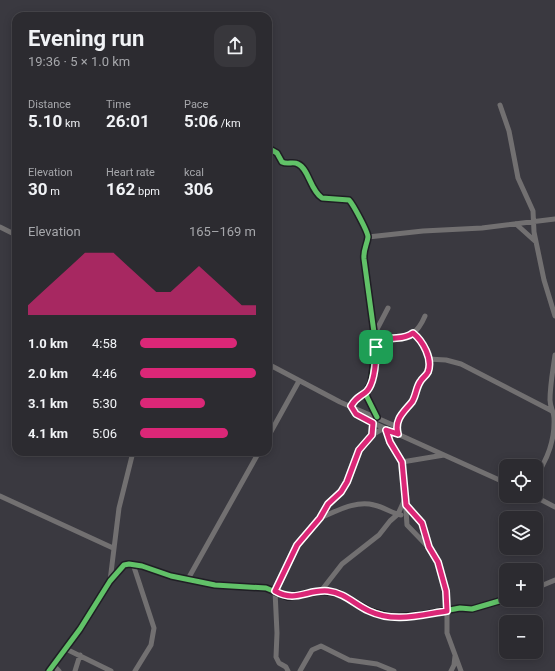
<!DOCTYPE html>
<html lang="en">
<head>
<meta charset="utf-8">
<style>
	body { margin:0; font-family:Roboto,sans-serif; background:#38373c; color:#f1f3f6; height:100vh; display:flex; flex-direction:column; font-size:15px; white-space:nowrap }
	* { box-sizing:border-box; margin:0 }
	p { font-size:13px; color:#a6a7ab }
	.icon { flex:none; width:22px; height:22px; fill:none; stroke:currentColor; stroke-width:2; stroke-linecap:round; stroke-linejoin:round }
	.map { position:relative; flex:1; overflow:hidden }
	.side { position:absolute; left:12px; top:12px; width:260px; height:444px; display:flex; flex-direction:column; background:#2c2b30; border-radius:12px; box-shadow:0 2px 10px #0003,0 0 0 1px #48474c }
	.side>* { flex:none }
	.controls { position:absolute; left:499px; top:459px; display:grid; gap:8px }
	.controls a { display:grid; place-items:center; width:44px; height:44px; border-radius:8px; background:#2c2b30; box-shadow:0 2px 10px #0003,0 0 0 1px #48474c; font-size:20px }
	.pin { position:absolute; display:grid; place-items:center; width:34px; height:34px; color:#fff; margin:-17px; border-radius:8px; box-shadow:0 2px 6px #0006 }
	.round { display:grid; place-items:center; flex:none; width:42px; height:42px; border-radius:12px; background:#38373c }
	.head { display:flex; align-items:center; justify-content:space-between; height:68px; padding:0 16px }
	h1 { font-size:22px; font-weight:700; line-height:30px }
	.figures { display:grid; grid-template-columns:repeat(3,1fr); gap:6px; height:68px; padding:4px 16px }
	.figures div { display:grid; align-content:center }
	.figures b { font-size:17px; font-weight:700 }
	.figures small { font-size:11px; font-weight:400 }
	.figures p { font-size:11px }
	.chart { height:112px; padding:8px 16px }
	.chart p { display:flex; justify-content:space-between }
	.chart svg { width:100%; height:72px; margin-top:4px; fill:#db2777; opacity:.7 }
	ul { padding:0 16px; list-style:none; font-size:13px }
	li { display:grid; grid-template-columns:64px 48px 1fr; align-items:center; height:30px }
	li i { height:10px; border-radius:5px; background:#db2777 }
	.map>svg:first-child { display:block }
</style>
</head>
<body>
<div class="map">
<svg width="555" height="671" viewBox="0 0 555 671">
	<rect width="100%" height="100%" fill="#3a3940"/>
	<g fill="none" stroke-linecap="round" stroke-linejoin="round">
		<!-- street -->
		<path stroke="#727071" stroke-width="5" d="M500,105L509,131L518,178L533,211L534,232L544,280L555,316
			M268,148L277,153L282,162C288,165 293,161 298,164C309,169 310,190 322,198L349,200C353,204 368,232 368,237C367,245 363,250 364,259L376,347L371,383L366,392L367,397L377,417
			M516,224L536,242
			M0,227L16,235
			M368,237L423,231L482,228L555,219
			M375,333L388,308
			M376,347C389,332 399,343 412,334C418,330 422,323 425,316
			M428,359L446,360L461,364L552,411
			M268,364L340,402L393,425L396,427L397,434
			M366,392L358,396L351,406L360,417L506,483
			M396,427L401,414L412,401L420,382L428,370V359L423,345L413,333
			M386,430L390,442L399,457L403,467L407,525L434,553L443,579L447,591V633L461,671
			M268,437L299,381
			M402,462L444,455
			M536,476C547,460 555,439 554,418C554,412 550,407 550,400C550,385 553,370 555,355
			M0,496L113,548
			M534,496L555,507
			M406,505L422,523L429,545
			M320,518C337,511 356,500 374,505C384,507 391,513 401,515
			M133,564L154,628L151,645L135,671
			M188,579L259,452
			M110,581L119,508L133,452
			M536,588L555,580
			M321,591L342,564L379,535L390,521L398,514L404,501
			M66,649L111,671
			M54,666L59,671
			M49,671L80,629L110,581L124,565L129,564L142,566L171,576L215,585L266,588L288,597L321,591L338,593L370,611L392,617L422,615L460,608L472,609L506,599
			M75,671L80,655
			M288,671L286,667L279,663L276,657L277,633L275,591L297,545L320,518L328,504L341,492L347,482L359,450L372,435L384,428
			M300,671L312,650L321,646L349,660L377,664L394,671
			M451,671L454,665L455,656"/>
		<defs>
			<path id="cycleway" d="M268,148L277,153L282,162C288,165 293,161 298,164C309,169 310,190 322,198L349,200C353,204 368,232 368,237C367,245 363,250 364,259L376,347L371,383L366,392L367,397L377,417
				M49,671L80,629L110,581L124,565L129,564L142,566L171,576L215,585L266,588L288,597L321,591L338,593L370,611L392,617L422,615L460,608L472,609L506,599"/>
		</defs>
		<!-- cycleway casing -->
		<use href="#cycleway" stroke="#1f1e24" stroke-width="8"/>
		<!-- cycleway -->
		<use href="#cycleway" stroke="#61c268" stroke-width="5"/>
	</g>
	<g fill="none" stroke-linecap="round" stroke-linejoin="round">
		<defs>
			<path id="route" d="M413,333C423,341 433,359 428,372C426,376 422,378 420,382C416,388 416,396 412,402C404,412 394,419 398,434L386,430L390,442L402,462L406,505L422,523L429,547L438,562L446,591L447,611C420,615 394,623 369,611C354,604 345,593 328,591C307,589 296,603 275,591L297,545L320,518L328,504L341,492L347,482L359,450L372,435L373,423L356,414L351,406C357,396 361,397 367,391C375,382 376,359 376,347C389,332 400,343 413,333Z"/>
		</defs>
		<!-- route casing -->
		<use href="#route" stroke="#fff" stroke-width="8"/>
		<!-- route -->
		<use href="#route" stroke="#db2777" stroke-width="5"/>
	</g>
</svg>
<div class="controls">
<a><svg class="icon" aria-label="locate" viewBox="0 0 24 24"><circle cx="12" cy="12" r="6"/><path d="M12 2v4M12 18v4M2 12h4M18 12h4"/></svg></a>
<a><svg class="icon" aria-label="layers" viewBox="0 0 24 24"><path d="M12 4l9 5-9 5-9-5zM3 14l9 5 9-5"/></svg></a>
<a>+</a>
<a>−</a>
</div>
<div class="pin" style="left:376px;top:347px;background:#1e9e55"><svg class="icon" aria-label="arrive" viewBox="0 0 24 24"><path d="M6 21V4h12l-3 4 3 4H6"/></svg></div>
<section class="side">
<div class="head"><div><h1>Evening run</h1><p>19:36 · 5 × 1.0 km</p></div><a class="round"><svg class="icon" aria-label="share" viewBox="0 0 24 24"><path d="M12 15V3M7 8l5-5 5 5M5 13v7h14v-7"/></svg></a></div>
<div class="figures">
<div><p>Distance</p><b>5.10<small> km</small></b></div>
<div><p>Time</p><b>26:01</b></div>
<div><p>Pace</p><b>5:06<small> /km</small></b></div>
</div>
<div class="figures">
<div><p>Elevation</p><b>30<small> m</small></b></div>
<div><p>Heart rate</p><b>162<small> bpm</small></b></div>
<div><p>kcal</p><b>306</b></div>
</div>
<div class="chart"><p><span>Elevation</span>165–169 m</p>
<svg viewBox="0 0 160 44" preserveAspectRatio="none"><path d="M0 44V38L10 30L20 22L30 14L40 6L50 6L60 6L70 14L80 22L90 30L100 30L110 22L120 14L130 22L140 30L150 38L160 38V44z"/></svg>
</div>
<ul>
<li><b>1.0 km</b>4:58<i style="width:84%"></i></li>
<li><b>2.0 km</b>4:46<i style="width:100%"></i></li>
<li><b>3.1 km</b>5:30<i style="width:56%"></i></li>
<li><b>4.1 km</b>5:06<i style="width:76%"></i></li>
</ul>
</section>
</div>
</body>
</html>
